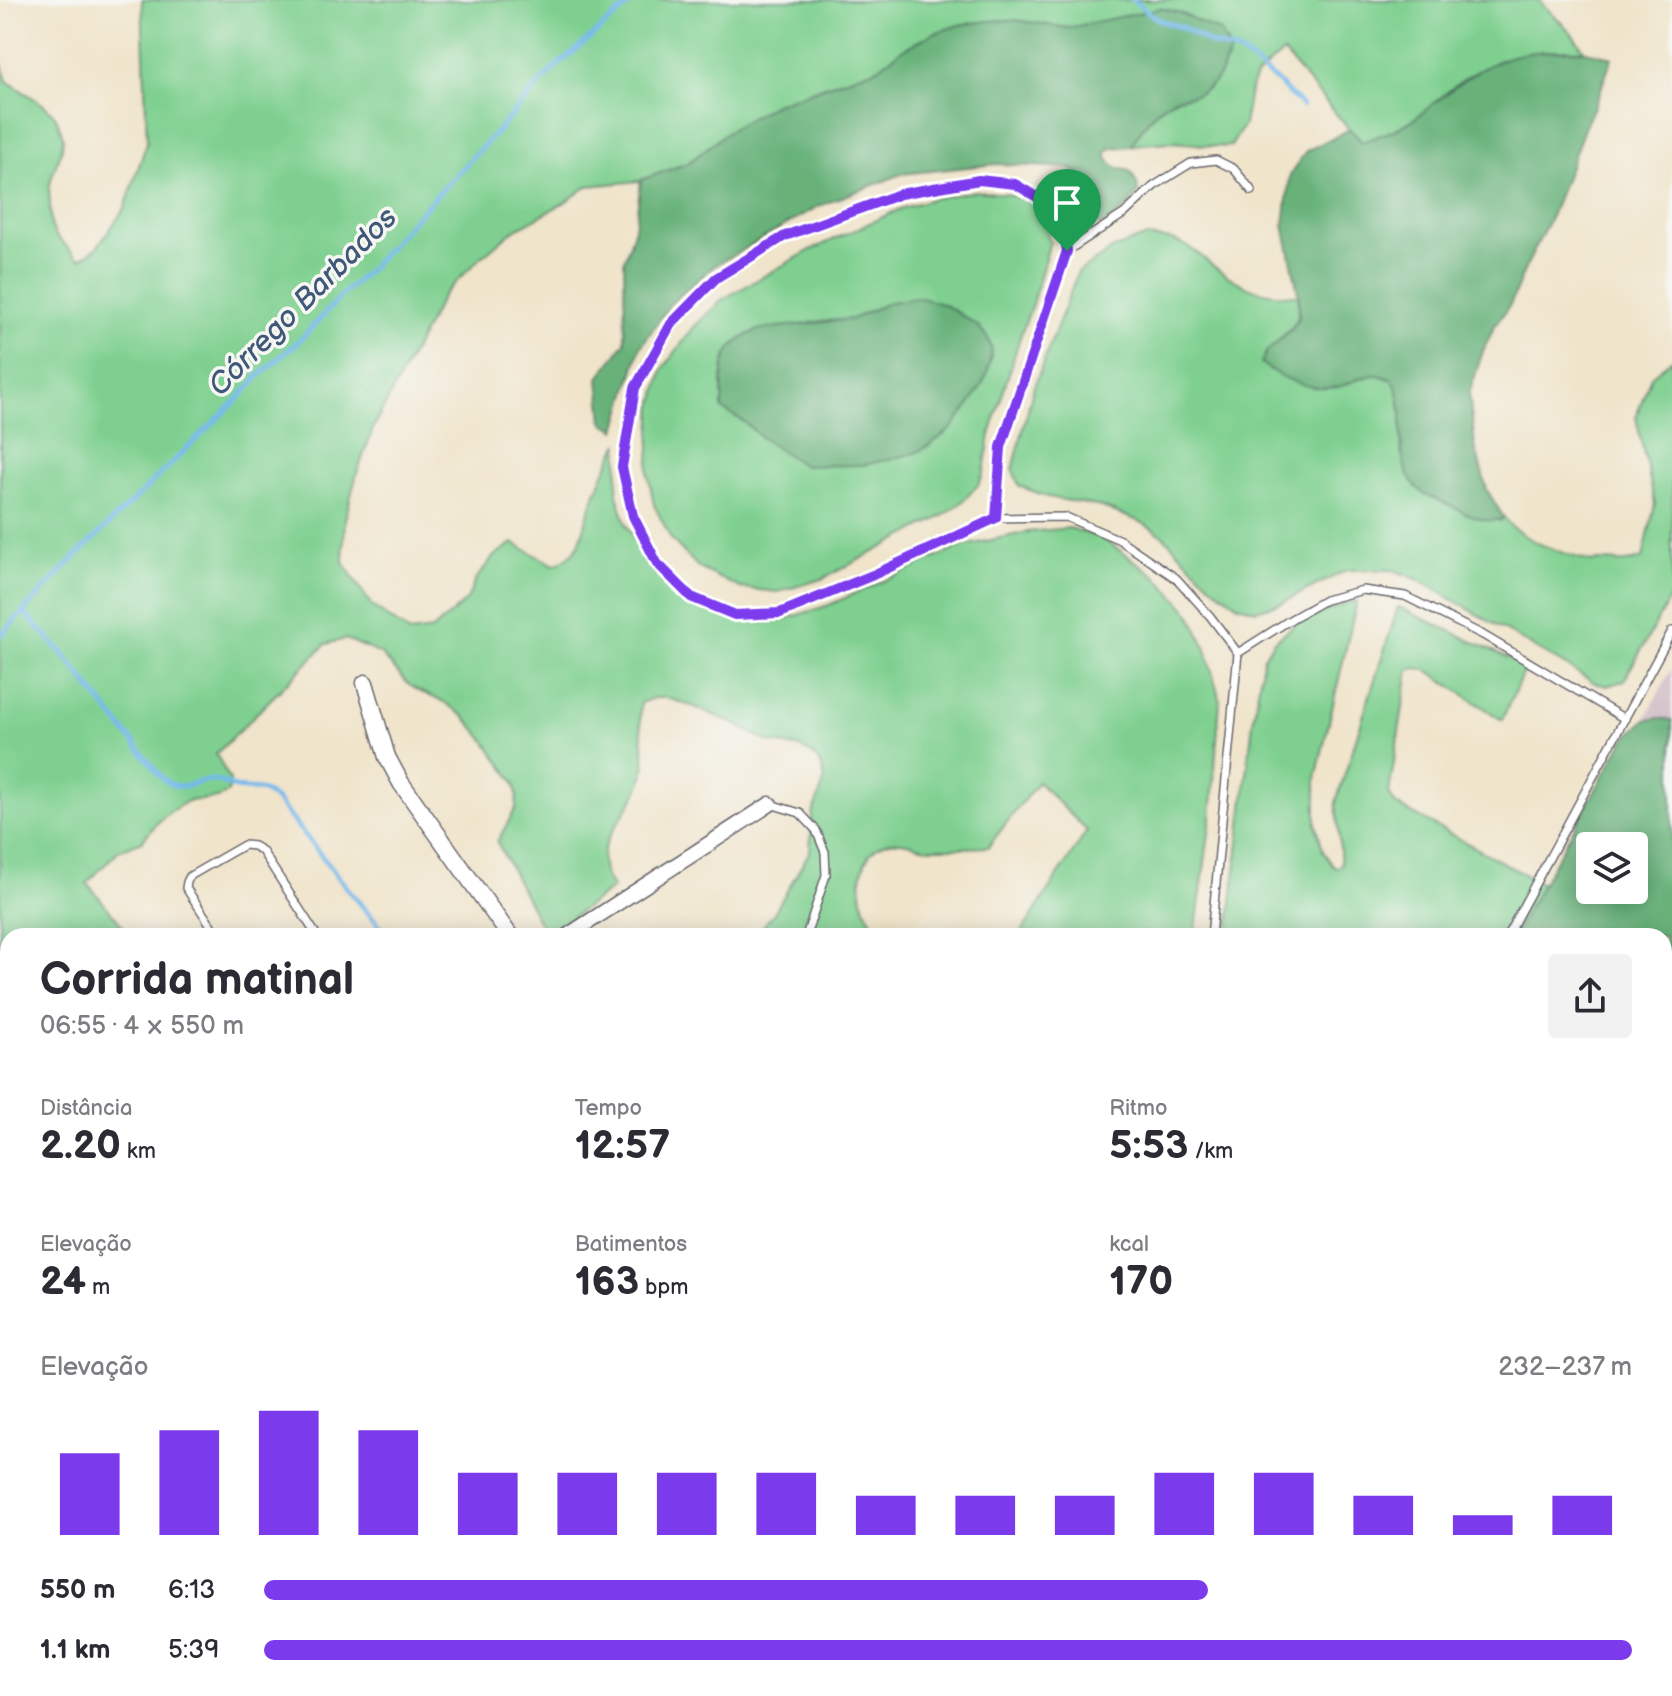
<!DOCTYPE html>
<html lang="pt">
<head>
<meta charset="utf-8">
<style>
	body { margin:0; font-family:"Balsamiq Sans",sans-serif; background:#f2f2f3; color:#2b2b33; height:100vh; display:flex; flex-direction:column; font-size:30px; white-space:nowrap }
	* { box-sizing:border-box; margin:0 }
	p { font-size:26px; color:#7c7c81 }
	.icon { flex:none; width:44px; height:44px; fill:none; stroke:currentColor; stroke-width:2; stroke-linecap:round; stroke-linejoin:round }
	.map { position:relative; flex:1; overflow:hidden }
	.side { position:absolute; left:0px; top:928px; width:1672px; height:768px; display:flex; flex-direction:column; background:#fff; border-radius:24px 24px 0 0; box-shadow:0 4px 20px #0003 }
	.side>* { flex:none }
	.tools { position:absolute; left:1576px; top:832px; display:grid; gap:16px }
	.tools a { display:grid; place-items:center; width:72px; height:72px; border-radius:8px; background:#fff; box-shadow:0 4px 20px #0003; font-size:40px }
	.pin { position:absolute; display:grid; place-items:center; width:68px; height:68px; color:#fff; margin:-82px -34px; border-radius:50% 50% 50% 0; rotate:-45deg; box-shadow:0 0 8px #0007 }
	.pin .icon { rotate:45deg }
	.round { display:grid; place-items:center; flex:none; width:84px; height:84px; border-radius:8px; background:#f2f2f3 }
	.summary { display:flex; align-items:center; justify-content:space-between; height:136px; padding:0 40px }
	h1 { font-size:44px; font-weight:700; line-height:60px }
	.stats { display:grid; grid-template-columns:repeat(3,1fr); gap:12px; height:136px; padding:8px 40px }
	.stats div { display:grid; align-content:center }
	.stats b { font-size:40px; font-weight:700 }
	.stats small { font-size:22px; font-weight:400 }
	.stats p { font-size:22px }
	.chart { height:224px; padding:16px 40px }
	.chart p { display:flex; justify-content:space-between }
	.chart svg { width:100%; height:144px; margin-top:8px; stroke:#7c3aed; stroke-width:6 }
	ul { padding:0 40px; list-style:none; font-size:26px }
	li { display:grid; grid-template-columns:128px 96px 1fr; align-items:center; height:60px }
	li i { height:20px; border-radius:10px; background:#7c3aed }
	.map>svg:first-child { display:block }
</style>
</head>
<body>
<div class="map">
<svg width="1672" height="1696" viewBox="0 0 1672 1696">
	<rect width="100%" height="100%" fill="#f6f6f2"/>
	<filter id="ink" filterUnits="userSpaceOnUse"><feTurbulence type="fractalNoise" baseFrequency=".0125" numOctaves="2"/><feDisplacementMap in="SourceGraphic" scale="16" xChannelSelector="R" yChannelSelector="G"/><feConvolveMatrix kernelMatrix="1 2 1 2 8 2 1 2 1" color-interpolation-filters="sRGB"/></filter>
	<filter id="wash" filterUnits="userSpaceOnUse"><feTurbulence type="fractalNoise" baseFrequency=".006" numOctaves="4" result="noise"/><feDisplacementMap in="SourceGraphic" scale="32" xChannelSelector="R" yChannelSelector="G"/><feGaussianBlur stdDeviation="1.8" result="paint"/><feColorMatrix in="noise" values="0 0 0 0 0 0 0 0 0 0 0 0 0 0 0 0 0 1.4 0 .05"/><feComposite in="paint" operator="in"/></filter>
	<g filter="url(#wash)">
		<rect width="100%" height="100%" fill="#f0e4ca"/>
		<!-- industrial -->
		<path fill="#d2bdc8" d="M1672,668V720L1658,718L1644,721Z"/>
		<!-- green -->
		<path fill="#7fd090" stroke="#507966" stroke-width="2" fill-rule="evenodd" d="M142,0H1538L1570,31L1584,50C1534,48 1490,57 1451,89C1438,99 1426,112 1412,120C1396,130 1379,136 1361,143L1284,53L1270,63L1256,76L1250,90L1244,125L1231,146C1215,148 1201,144 1185,143C1166,141 1149,143 1131,146C1141,129 1154,110 1172,100C1180,96 1189,97 1197,94C1216,87 1224,69 1230,51L1221,32L1203,24L1122,18L1068,28L1015,20L989,21L959,25L922,39L900,51L878,68L866,74L839,81L775,104L730,130L688,163L641,180V182L639,181L588,186L564,203L511,232L478,260L443,295L374,426L357,473L345,519L343,562L372,606L410,633L432,630L467,600L476,579L494,556L513,543L554,565C585,552 580,535 590,509C597,489 609,461 619,443L617,494L626,524L645,555L667,582L690,599L725,615L765,623L792,617L829,605L960,547L1027,532L1070,528L1103,539L1155,575L1190,613L1205,646L1220,700L1211,818L1195,936H1019L1087,831L1038,782L988,847C969,848 950,848 931,848C922,848 916,845 907,843C879,836 864,854 861,879C859,902 868,919 882,936H755L774,913L810,851L812,816L825,779L821,765L813,755L801,748L769,742L731,722L692,706L667,698H654L641,703C637,726 647,748 644,771C638,814 579,845 613,888L546,936L497,842L516,808L517,794L514,782L483,738L465,717L444,702L419,691L408,684L381,654L346,639L326,644L216,754L230,780L228,792L218,798L188,801L171,811L156,824L142,841L118,851L87,883L131,936H8V1116L0,1104V59L7,81L44,105L56,117L63,137L62,148L52,176L49,189L51,224L55,235L79,259L87,255L97,247L125,208L147,142Z
			M975,191L1007,194L1035,204L1044,223L1050,242L1031,308L1021,334L990,435L984,472L979,484L961,503L943,516L822,579L778,592L740,588L699,568L671,539L654,505L648,473L653,406L663,369L694,327L723,299L809,251L900,209L931,199ZM945,305C995,334 1003,345 975,397L762,438L743,421L722,409V377L812,322L852,319L876,308Z
			M1144,237C1154,238 1166,238 1175,241C1189,245 1201,256 1212,265C1241,287 1262,296 1298,295C1300,319 1298,324 1279,339L1336,387L1375,374L1393,380C1405,402 1402,429 1401,454L1500,521L1504,518C1522,542 1563,553 1591,562C1611,558 1622,567 1643,558L1655,504L1636,417L1651,376L1672,359V594L1624,681L1607,686L1595,683L1417,579L1393,570H1347L1281,603L1256,610L1238,605L1212,586L1162,535L1141,522L1102,507L1048,497L1019,486L1013,470L1033,389L1078,272L1115,248Z
			M1357,600L1316,778V824L1323,851L1333,866L1337,868L1341,864L1336,802L1398,607L1526,666L1502,720L1427,670L1416,668L1409,670L1389,793L1395,804L1542,884L1513,936H1228L1253,722L1263,659L1273,642L1303,618Z
			M1672,1186V1399L1664,1394V1197Z
			M8,1246V1688H61L59,1696H0V1252Z
			M80,1688H134L122,1696H78Z
			M330,1688H604L599,1696H326Z
			M791,1688H1099L1096,1696H799Z"/>
		<!-- forest -->
		<path fill="#67b27a" stroke="#446a5a" stroke-width="2" fill-rule="evenodd" d="M1160,8L1180,13L1221,32L1230,51C1224,69 1216,87 1197,94C1189,97 1180,96 1172,100C1154,109 1141,129 1131,146L1112,148L1106,152C1109,166 1116,168 1130,171L1137,183L1138,192L1128,206L1104,225L1090,224L1095,204L1094,185L1069,168L997,164L902,174L819,206L713,267L670,304L640,348L616,430L603,422L599,378L625,342L624,261L635,228L641,180L688,163L730,130L775,104L878,68L900,51L934,33L959,25L989,21L1015,20L1068,28Z
			M1581,50L1608,56L1612,58L1597,100L1585,126L1552,214L1523,273L1511,303L1494,327L1483,351L1469,394L1475,446L1487,490L1504,518C1488,525 1471,516 1457,509C1446,503 1433,499 1422,492C1387,467 1412,415 1393,380C1388,378 1380,375 1375,375C1363,375 1350,384 1338,387C1313,392 1280,379 1261,363L1266,352L1292,329L1299,318V297L1284,225L1290,175L1306,151L1350,129L1362,142C1381,135 1402,129 1418,116C1447,94 1471,70 1506,58C1529,50 1557,51 1581,50Z
			M919,297L945,305L978,326L987,337L992,349L987,375L975,397L951,429L929,446L915,453L864,465L804,466L762,438L743,421L722,409C724,369 715,346 761,329L852,319L890,302Z
			M1658,718L1672,720V1186L1664,1197V936H1513L1623,741L1644,721ZM1634,846V890H1590V846Z"/>
		<g fill="none" stroke-linecap="round" stroke-linejoin="round">
			<!-- stream -->
			<path stroke="#75b9eb" stroke-width="5" d="M1133,0L1159,20L1184,28L1211,44L1238,52L1247,57L1274,79L1302,106
				M23,611L63,654L163,779C183,795 192,780 212,780C221,780 228,786 237,788C261,792 257,784 278,802L356,899L389,936
				M0,636L77,555L236,401L260,375L299,341L344,293L368,271L416,217L491,138L552,70L625,8L637,0
				M563,1688L564,1696"/>
			<!-- runway -->
			<path stroke="#898382" stroke-width="114" d="M1130,1696L1134,1688"/>
		</g>
	</g>
	<g filter="url(#ink)">
		<g fill="none" stroke-linecap="round" stroke-linejoin="round">
			<defs>
				<path id="service" d="M1067,251L1063,226L1052,206L1015,184L979,180L900,194L785,236L716,278L671,324L635,388L622,467L633,516L657,563L691,597L735,615L780,613L873,575L996,518L1066,517L1120,540L1177,579L1210,616L1238,653L1293,618L1325,600L1363,590L1405,596L1483,635L1625,719
					M996,518L1001,447L1067,251L1125,213L1154,186L1191,163L1216,160L1234,169L1252,191
					M770,804L800,813L816,830L825,852L826,875L806,936
					M218,936L186,888L187,882L190,876L244,845L254,846L262,851L317,936
					M1211,936L1238,653
					M1507,936L1672,631
					M1315,1688L1323,1696
					M696,1696L702,1688
					M1501,1696L1502,1688"/>
				<path id="minor" d="M567,936L770,804
					M0,1134L8,1145
					M60,1696L61,1688"/>
				<path id="tertiary" d="M365,683L387,757L401,783L510,936
					M309,1696L312,1688"/>
			</defs>
			<!-- service casing -->
			<use href="#service" stroke="#6a666d" stroke-width="10"/>
			<!-- minor casing -->
			<use href="#minor" stroke="#6a666d" stroke-width="17"/>
			<!-- tertiary casing -->
			<use href="#tertiary" stroke="#6a666d" stroke-width="19"/>
			<!-- service -->
			<use href="#service" stroke="#fff" stroke-width="7"/>
			<!-- minor -->
			<use href="#minor" stroke="#fff" stroke-width="14"/>
			<!-- tertiary -->
			<use href="#tertiary" stroke="#fff" stroke-width="16"/>
		</g>
	</g>
	<g fill="none" stroke-linecap="round" stroke-linejoin="round" filter="url(#ink)">
		<defs>
			<path id="route" d="M979,180L1015,184L1052,206L1063,226L1067,251L1001,447L996,518L873,575L780,613L735,615L691,597L657,563L633,516L622,467L635,388L671,324L716,278L785,236L900,194Z"/>
		</defs>
		<!-- route casing -->
		<use href="#route" stroke="#fff" stroke-width="16"/>
		<!-- route -->
		<use href="#route" stroke="#7c3aed" stroke-width="10"/>
	</g>
	<g text-anchor="middle" dominant-baseline="central" stroke-width="7" stroke-linejoin="round" paint-order="stroke">
		<!-- water labels -->
		<g font-size="30" font-style="italic" fill="#3f5779" stroke="#f6f6f2">
			<text transform="translate(303 302) rotate(-45)">Córrego Barbados</text>
		</g>
	</g>
</svg>
<div class="tools">
<a><svg class="icon" aria-label="layers" viewBox="0 0 24 24"><path d="M12 4l9 5-9 5-9-5zM3 14l9 5 9-5"/></svg></a>
</div>
<div class="pin" style="left:1067px;top:251px;background:#1e9e55"><svg class="icon" aria-label="arrive" viewBox="0 0 24 24"><path d="M6 21V4h12l-3 4 3 4H6"/></svg></div>
<section class="side">
<div class="summary"><div><h1>Corrida matinal</h1><p>06:55 · 4 × 550 m</p></div><a class="round"><svg class="icon" aria-label="share" viewBox="0 0 24 24"><path d="M12 15V3M7 8l5-5 5 5M5 13v7h14v-7"/></svg></a></div>
<div class="stats">
<div><p>Distância</p><b>2.20<small> km</small></b></div>
<div><p>Tempo</p><b>12:57</b></div>
<div><p>Ritmo</p><b>5:53<small> /km</small></b></div>
</div>
<div class="stats">
<div><p>Elevação</p><b>24<small> m</small></b></div>
<div><p>Batimentos</p><b>163<small> bpm</small></b></div>
<div><p>kcal</p><b>170</b></div>
</div>
<div class="chart"><p><span>Elevação</span>232–237 m</p>
<svg viewBox="0 0 160 44" preserveAspectRatio="none"><path d="M5 44V19M15 44V12M25 44V6M35 44V12M45 44V25M55 44V25M65 44V25M75 44V25M85 44V32M95 44V32M105 44V32M115 44V25M125 44V25M135 44V32M145 44V38M155 44V32"/></svg>
</div>
<ul>
<li><b>550 m</b>6:13<i style="width:69%"></i></li>
<li><b>1.1 km</b>5:39<i style="width:100%"></i></li>
</ul>
</section>
</div>
</body>
</html>
